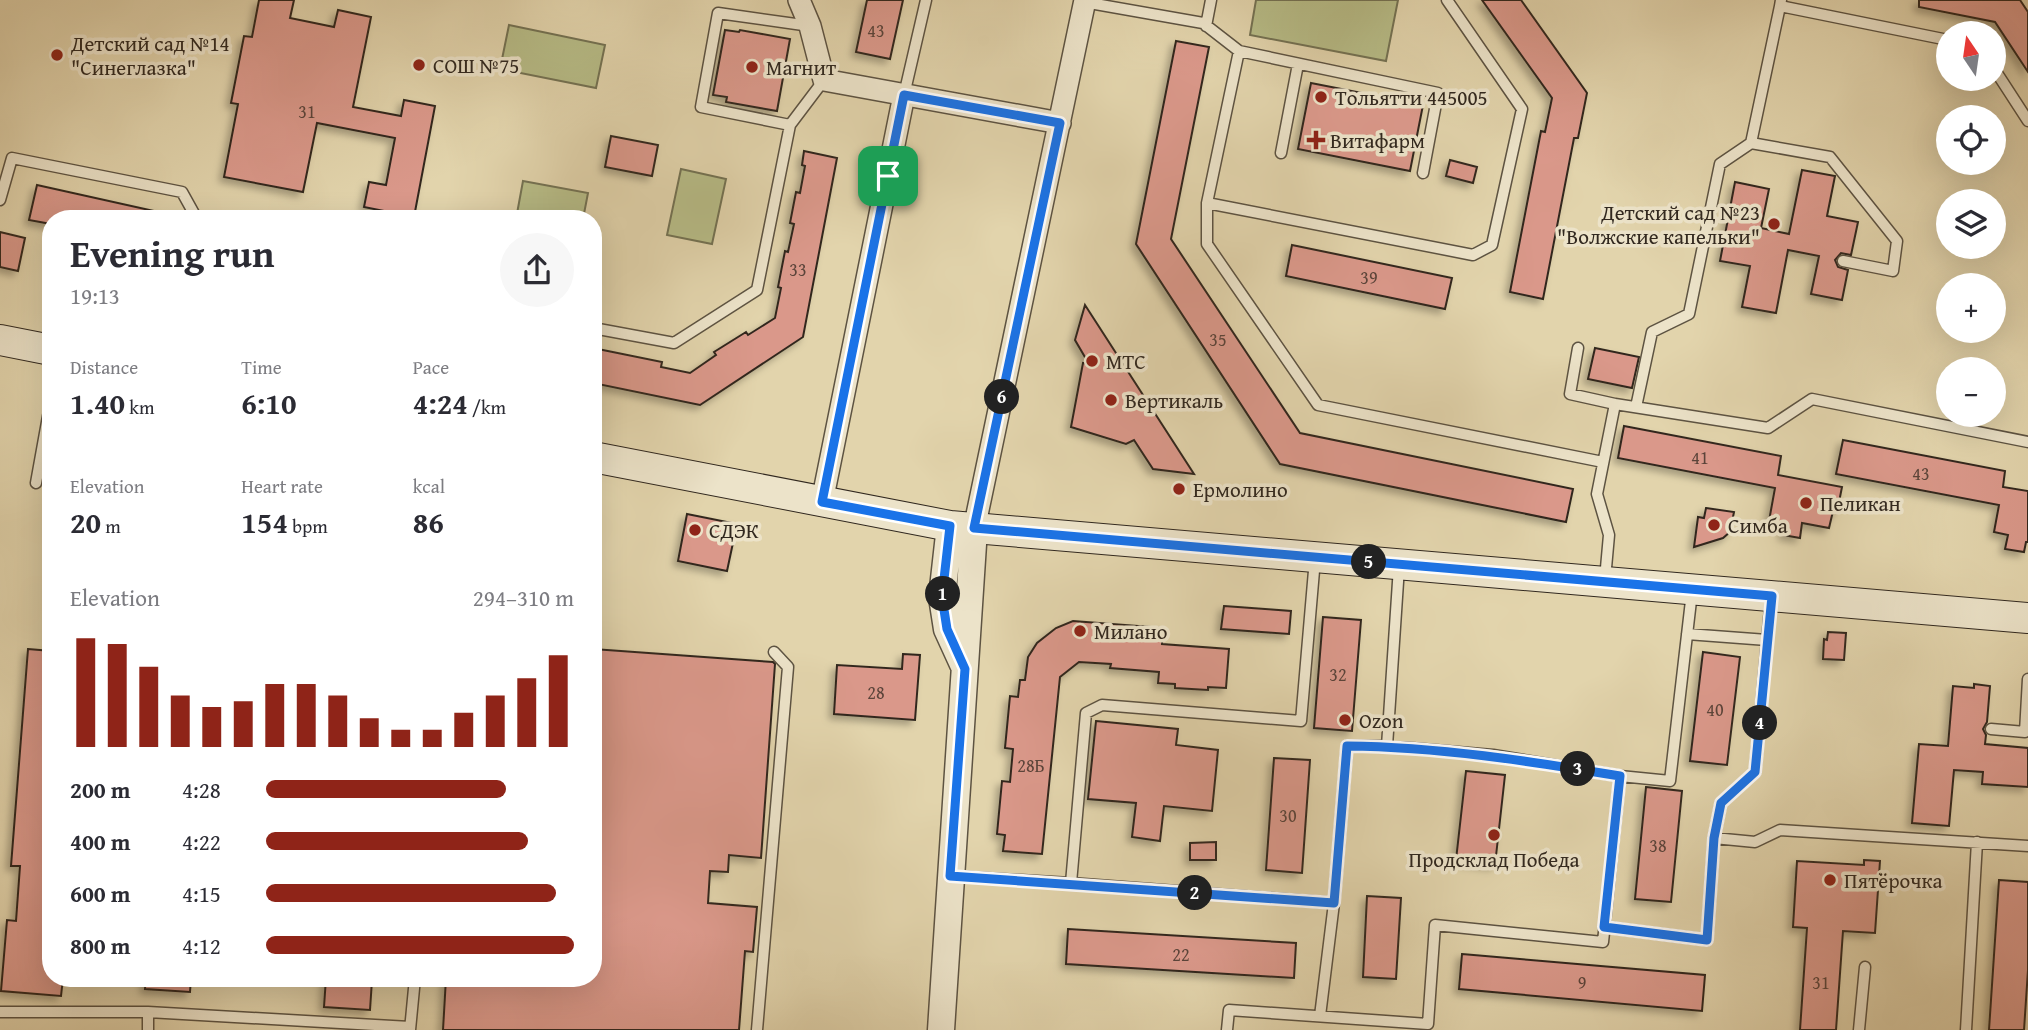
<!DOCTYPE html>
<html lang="en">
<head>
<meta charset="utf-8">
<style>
	body { margin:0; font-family:"Gentium Book Plus",serif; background:#f7f7f7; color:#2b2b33; height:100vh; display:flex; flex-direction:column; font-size:26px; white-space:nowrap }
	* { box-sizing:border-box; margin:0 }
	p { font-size:23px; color:#7c7c81 }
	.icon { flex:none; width:38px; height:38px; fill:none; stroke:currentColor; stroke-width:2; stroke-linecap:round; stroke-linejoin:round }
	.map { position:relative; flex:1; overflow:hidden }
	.side { position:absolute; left:42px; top:210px; width:560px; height:777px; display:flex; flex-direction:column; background:#fff; border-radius:28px; box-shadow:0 7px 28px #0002 }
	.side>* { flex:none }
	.needle { width:46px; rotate:347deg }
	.buttons { position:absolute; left:1936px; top:21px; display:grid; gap:14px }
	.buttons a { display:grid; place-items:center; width:70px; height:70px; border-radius:50%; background:#fff; box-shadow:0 7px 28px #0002; font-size:35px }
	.pin { position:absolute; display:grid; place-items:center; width:60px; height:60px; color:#fff; margin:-30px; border-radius:14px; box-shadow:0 4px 10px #0006 }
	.km { position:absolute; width:35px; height:35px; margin:-18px; border-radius:50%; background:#222; color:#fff; font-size:19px; line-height:35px; text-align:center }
	.round { display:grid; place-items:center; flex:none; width:74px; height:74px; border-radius:37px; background:#f7f7f7 }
	.summary { display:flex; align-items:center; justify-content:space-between; height:119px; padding:0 28px }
	h1 { font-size:38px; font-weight:600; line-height:52px }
	.figures { display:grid; grid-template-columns:repeat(3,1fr); gap:10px; height:119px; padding:7px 28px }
	.figures div { display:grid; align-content:center }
	.figures b { font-size:30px; font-weight:600 }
	.figures small { font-size:19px; font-weight:400 }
	.figures p { font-size:19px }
	.chart { height:196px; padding:14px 28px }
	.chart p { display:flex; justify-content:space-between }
	.chart svg { width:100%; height:126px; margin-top:7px; stroke:#8f2418; stroke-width:6 }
	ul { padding:0 28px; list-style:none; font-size:23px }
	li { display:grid; grid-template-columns:112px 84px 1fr; align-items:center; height:52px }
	li i { height:18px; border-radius:9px; background:#8f2418 }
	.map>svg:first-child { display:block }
</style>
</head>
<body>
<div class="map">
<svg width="2028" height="1030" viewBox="0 0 2028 1030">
	<defs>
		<filter id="shadow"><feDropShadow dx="-4.5" dy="4.5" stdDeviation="3.5" flood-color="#0004"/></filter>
	</defs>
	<rect width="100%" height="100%" fill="#e2d4ac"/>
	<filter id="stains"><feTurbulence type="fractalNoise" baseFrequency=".00286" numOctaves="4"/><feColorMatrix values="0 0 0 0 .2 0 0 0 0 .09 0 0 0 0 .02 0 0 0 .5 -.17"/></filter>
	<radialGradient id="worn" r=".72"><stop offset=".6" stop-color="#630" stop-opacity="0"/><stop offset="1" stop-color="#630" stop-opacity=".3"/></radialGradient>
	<!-- green -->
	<path fill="#b7bc87" stroke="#747253" stroke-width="2" d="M1256,0H1398L1386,61L1250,35Z
		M509,25L605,45L596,88L500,69Z
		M681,169L726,179L712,244L667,235Z
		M523,181L588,193L583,219H516Z"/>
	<!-- building -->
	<path fill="#da988a" stroke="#31281f" stroke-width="2" filter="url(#shadow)" d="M259,0H294L290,18L334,27L338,10L371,17L353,107L401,116L404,100L435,106L414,217L364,207L369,182L386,185L395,138L317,123L303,192L224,177L238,104L231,103L244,36L252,37Z
		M867,0H903L890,59L856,52Z
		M1482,0H1521L1587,93L1578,138H1574L1543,299L1510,292L1541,131L1545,132L1552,98Z
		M1919,0H2020L2028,12V72L1995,22L1919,7Z
		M725,30L739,32L740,30L790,39L777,111L726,102L727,97L713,95Z
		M1176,41L1209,47L1171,239L1300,433L1573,489L1566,522L1280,464L1136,244Z
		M1311,83L1423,105L1410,171L1298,149Z
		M611,136L658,145L652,176L605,167Z
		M804,151L837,158L803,337L700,405L593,383V348L662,362L661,367L690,373L716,355L714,352L746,332L748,335L775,318L781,288L778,287L785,251L788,252L794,224L790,223L796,192L800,193L805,166L802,165Z
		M1450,160L1477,167L1473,183L1446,176Z
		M1802,170L1835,176L1827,216L1858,222L1851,255L1841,253L1835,260L1838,267L1848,270L1842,300L1811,294L1819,256L1788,250L1776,313L1742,307L1750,266L1720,261L1735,182L1769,189L1761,228L1789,234Z
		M37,185L163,213L162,219H51V224L29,220Z
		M0,232L25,238L18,271L0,267Z
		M1292,245L1452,278L1445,309L1286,276Z
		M1085,305L1194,474L1153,469L1134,440L1126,444L1071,427L1083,363L1089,364L1075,340Z
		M1595,348L1639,357L1632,388L1588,379Z
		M1624,426L1781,456L1778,475L1842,487L1837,512L1833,511L1829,528L1802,523L1800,538L1783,535L1785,524L1769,521L1775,488L1618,458Z
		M1843,440L2005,471L2003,487L2028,491V542H2026L2024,552L2005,549L2008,535L1994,532L1999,505L1836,474Z
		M1706,508L1734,512L1730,532L1723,538L1694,547L1698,517L1704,518Z
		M687,514L737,524L727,571L678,561Z
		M1224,606L1291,611L1289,634L1221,629Z
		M1323,617L1361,620L1352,731L1314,728Z
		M1073,621L1163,628L1162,644L1229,649L1226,688L1208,687V690L1175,688V684L1158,683L1159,672L1110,668L1111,664L1079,662L1060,677L1042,854L1003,851L1005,835L997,834L1002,781L1010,782L1013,749L1005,748L1010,696L1018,697L1020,680H1025L1028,657L1037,643L1056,628Z
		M1828,632L1846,633L1844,660L1823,659L1824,639L1827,640Z
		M28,649L51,651V784L46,846H51V978H63L61,996L1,991L7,920L16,921L20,866H11Z
		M593,649L773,662L775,664L761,858L729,855L728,872L710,871L708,903L757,907L753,952L745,951L739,1030H443L446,978H593Z
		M1703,652L1740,657L1727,765L1690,761Z
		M903,654L920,655L915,720L834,714L837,665L902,669Z
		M1974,684L1990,686L1987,722L1983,729L1986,735L1985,744L2028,748V787L1982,784L1983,772L1954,770L1949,826L1912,823L1919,744L1948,746L1953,686L1974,688Z
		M1096,721L1178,729L1176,745L1218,750L1212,811L1164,806L1160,841L1132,837L1136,803L1088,799Z
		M1274,758L1310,760L1302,873L1266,870Z
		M1466,771L1505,775L1495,865L1456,860Z
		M1646,787L1682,791L1671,902L1635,899Z
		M1216,842V860H1190V843Z
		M1864,860L1880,861L1875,933L1843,931L1836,1030H1800L1807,928L1793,927L1797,861L1864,865Z
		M1999,880L2028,882V970L2024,1030H1989Z
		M1367,896L1401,898L1396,979L1363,977Z
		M1068,929L1296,943L1294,978L1066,964Z
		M1462,954L1705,975L1702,1011L1459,989Z
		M146,978H191L190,992L145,989Z
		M326,978L372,980L370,1010L324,1007Z"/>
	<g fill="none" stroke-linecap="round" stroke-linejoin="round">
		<defs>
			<path id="service" d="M1781,0L1780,6L1948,40
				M1084,2L1203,23L1239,51L1438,93L1423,173
				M1206,26L1211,0
				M1239,51L1207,203V244L1318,405L1603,462
				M1993,67L2028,121
				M904,95L926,0
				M790,125L701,107L718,13L810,26
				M1751,143L1830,157L1897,241L1893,271L1843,261
				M1281,153L1298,64
				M0,200L12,158L182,192L197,219
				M1207,203L1473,255L1492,245L1522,109L1447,0
				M593,328L674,343L757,290L790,125L824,80
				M1578,348L1570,394L1615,404L1597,494L1609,535L1605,579
				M1615,404L1768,428L1812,399L2028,442
				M1636,407L1652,332L1689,314L1720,164L1751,143L1780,6
				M36,483L51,400
				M1687,634L1767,640
				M1991,729L2025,732L2028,679
				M1387,746L1493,755L1620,776
				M1714,838L1721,803L1755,772L1771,598
				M950,876L1071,883L1086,713L1102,705L1301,721L1315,559
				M1071,883L1334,903L1347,746H1387L1399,567
				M1604,927L1707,940L1714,838L1755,842L1780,830L2028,846
				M0,1012H148L410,1027
				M1320,1016L1334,903
				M148,1030V1012
				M410,1030L415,978
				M757,1030L788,667L774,652
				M1227,1030L1229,1010L1428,1024L1435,925L1603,942L1620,776L1670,781L1692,592
				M1859,1030L1865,967
				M1966,1030L1977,842"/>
			<path id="minor" d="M799,0L810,26L824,80L1060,123
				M822,502L904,95
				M974,529L1085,0"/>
			<path id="tertiary" d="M950,526L942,597L947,629L963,664
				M941,1030L974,529"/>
			<path id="secondary" d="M0,340L51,350
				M593,457L950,526L2028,618"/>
		</defs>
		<!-- service casing -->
		<use href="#service" stroke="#5d5342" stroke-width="13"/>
		<!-- minor casing -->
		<use href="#minor" stroke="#5d5342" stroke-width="24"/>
		<!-- tertiary casing -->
		<use href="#tertiary" stroke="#5d5342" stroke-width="29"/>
		<!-- secondary casing -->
		<use href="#secondary" stroke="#31281f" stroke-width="32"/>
		<!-- service -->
		<use href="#service" stroke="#ece3c9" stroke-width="10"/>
		<!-- minor -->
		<use href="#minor" stroke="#ece3c9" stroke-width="21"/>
		<!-- tertiary -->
		<use href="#tertiary" stroke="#ece3c9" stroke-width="26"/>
		<!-- secondary -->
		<use href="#secondary" stroke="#ece3c9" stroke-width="30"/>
	</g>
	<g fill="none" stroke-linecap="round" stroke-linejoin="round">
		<defs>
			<path id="route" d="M904,95L1060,123L974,528L1772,596L1755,772L1721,803L1714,838L1707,940L1604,927L1620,776C1529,761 1439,747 1347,746L1334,903L950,876L965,669L947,629L942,597L950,526L822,502Z"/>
		</defs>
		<!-- route casing -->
		<use href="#route" stroke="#fff" stroke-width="14"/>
		<!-- route -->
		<use href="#route" stroke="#1a73e8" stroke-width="9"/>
	</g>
	<!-- markers -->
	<g fill="#8f2418" stroke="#ece3c9" stroke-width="2.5">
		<circle cx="57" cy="55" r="7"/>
		<circle cx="419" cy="65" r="7"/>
		<circle cx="752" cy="67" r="7"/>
		<circle cx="1321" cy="97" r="7"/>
		<path d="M1312.5 129.5h7v7h7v7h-7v7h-7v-7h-7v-7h7z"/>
		<circle cx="1774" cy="224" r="7"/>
		<circle cx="1092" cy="361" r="7"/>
		<circle cx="1111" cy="400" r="7"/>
		<circle cx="1179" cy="489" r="7"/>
		<circle cx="1806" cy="503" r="7"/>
		<circle cx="1714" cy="525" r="7"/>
		<circle cx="695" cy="530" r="7"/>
		<circle cx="1080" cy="631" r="7"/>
		<circle cx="1345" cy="720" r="7"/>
		<circle cx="1494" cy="835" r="7"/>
		<circle cx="1830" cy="880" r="7"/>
	</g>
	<g text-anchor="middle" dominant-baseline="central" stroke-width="7" stroke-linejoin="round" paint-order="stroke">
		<!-- number labels -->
		<g font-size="18" fill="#5b443a">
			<text x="876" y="30">43</text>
			<text x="307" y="111">31</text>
			<text x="798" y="269">33</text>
			<text x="1369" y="277">39</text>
			<text x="1218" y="339">35</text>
			<text x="1700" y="457">41</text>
			<text x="1921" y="473">43</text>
			<text x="1338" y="674">32</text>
			<text x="876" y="692">28</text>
			<text x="1715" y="709">40</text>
			<text x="1031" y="765">28Б</text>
			<text x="1288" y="815">30</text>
			<text x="1658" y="845">38</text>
			<text x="1181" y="954">22</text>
			<text x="1582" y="982">9</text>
			<text x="1821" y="982">31</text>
		</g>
		<!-- poi labels -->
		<g font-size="21" fill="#31281f" stroke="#ece3c9" text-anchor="start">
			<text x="71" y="43">Детский сад №14<tspan x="71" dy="24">"Синеглазка"</tspan></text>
			<text x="433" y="65">СОШ №75</text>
			<text x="766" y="67">Магнит</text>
			<text x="1335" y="97">Тольятти 445005</text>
			<text x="1330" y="140">Витафарм</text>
			<text x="1760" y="212" text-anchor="end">Детский сад №23<tspan x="1760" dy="24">"Волжские капельки"</tspan></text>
			<text x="1106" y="361">МТС</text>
			<text x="1125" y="400">Вертикаль</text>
			<text x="1193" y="489">Ермолино</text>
			<text x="1820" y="503">Пеликан</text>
			<text x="1728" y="525">Симба</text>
			<text x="709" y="530">СДЭК</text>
			<text x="1094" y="631">Милано</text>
			<text x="1359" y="720">Ozon</text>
			<text x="1494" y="859" text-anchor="middle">Продсклад Победа</text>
			<text x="1844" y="880">Пятёрочка</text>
		</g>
	</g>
	<rect width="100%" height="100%" filter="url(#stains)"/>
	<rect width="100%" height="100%" fill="url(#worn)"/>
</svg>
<div class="buttons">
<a><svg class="needle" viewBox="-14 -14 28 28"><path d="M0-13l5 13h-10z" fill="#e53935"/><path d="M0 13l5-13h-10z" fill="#7c7c81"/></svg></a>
<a><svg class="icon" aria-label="locate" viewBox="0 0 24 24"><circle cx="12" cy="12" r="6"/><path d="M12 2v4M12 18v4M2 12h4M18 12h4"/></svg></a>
<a><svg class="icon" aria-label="layers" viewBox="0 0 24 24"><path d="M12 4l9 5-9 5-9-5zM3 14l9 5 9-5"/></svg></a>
<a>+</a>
<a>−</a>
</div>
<div class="pin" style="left:888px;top:176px;background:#1e9e55"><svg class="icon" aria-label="arrive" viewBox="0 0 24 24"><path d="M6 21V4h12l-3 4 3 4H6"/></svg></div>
<b class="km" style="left:943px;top:594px">1</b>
<b class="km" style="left:1195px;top:893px">2</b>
<b class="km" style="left:1578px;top:769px">3</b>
<b class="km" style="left:1760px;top:723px">4</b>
<b class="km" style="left:1369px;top:562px">5</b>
<b class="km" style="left:1002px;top:397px">6</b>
<section class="side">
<div class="summary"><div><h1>Evening run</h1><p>19:13</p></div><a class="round"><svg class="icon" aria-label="share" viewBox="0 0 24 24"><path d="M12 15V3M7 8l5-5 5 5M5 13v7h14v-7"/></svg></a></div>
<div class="figures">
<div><p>Distance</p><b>1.40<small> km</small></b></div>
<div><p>Time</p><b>6:10</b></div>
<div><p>Pace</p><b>4:24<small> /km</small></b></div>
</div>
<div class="figures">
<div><p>Elevation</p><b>20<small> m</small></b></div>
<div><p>Heart rate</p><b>154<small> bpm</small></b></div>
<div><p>kcal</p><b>86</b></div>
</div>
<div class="chart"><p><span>Elevation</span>294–310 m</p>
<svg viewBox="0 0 160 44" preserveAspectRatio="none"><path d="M5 44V6M15 44V8M25 44V16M35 44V26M45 44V30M55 44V28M65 44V22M75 44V22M85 44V26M95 44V34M105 44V38M115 44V38M125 44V32M135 44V26M145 44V20M155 44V12"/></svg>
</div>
<ul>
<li><b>200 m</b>4:28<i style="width:78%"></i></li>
<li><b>400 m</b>4:22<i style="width:85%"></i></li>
<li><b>600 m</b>4:15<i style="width:94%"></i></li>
<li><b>800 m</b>4:12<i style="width:100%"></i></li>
</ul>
</section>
</div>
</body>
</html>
